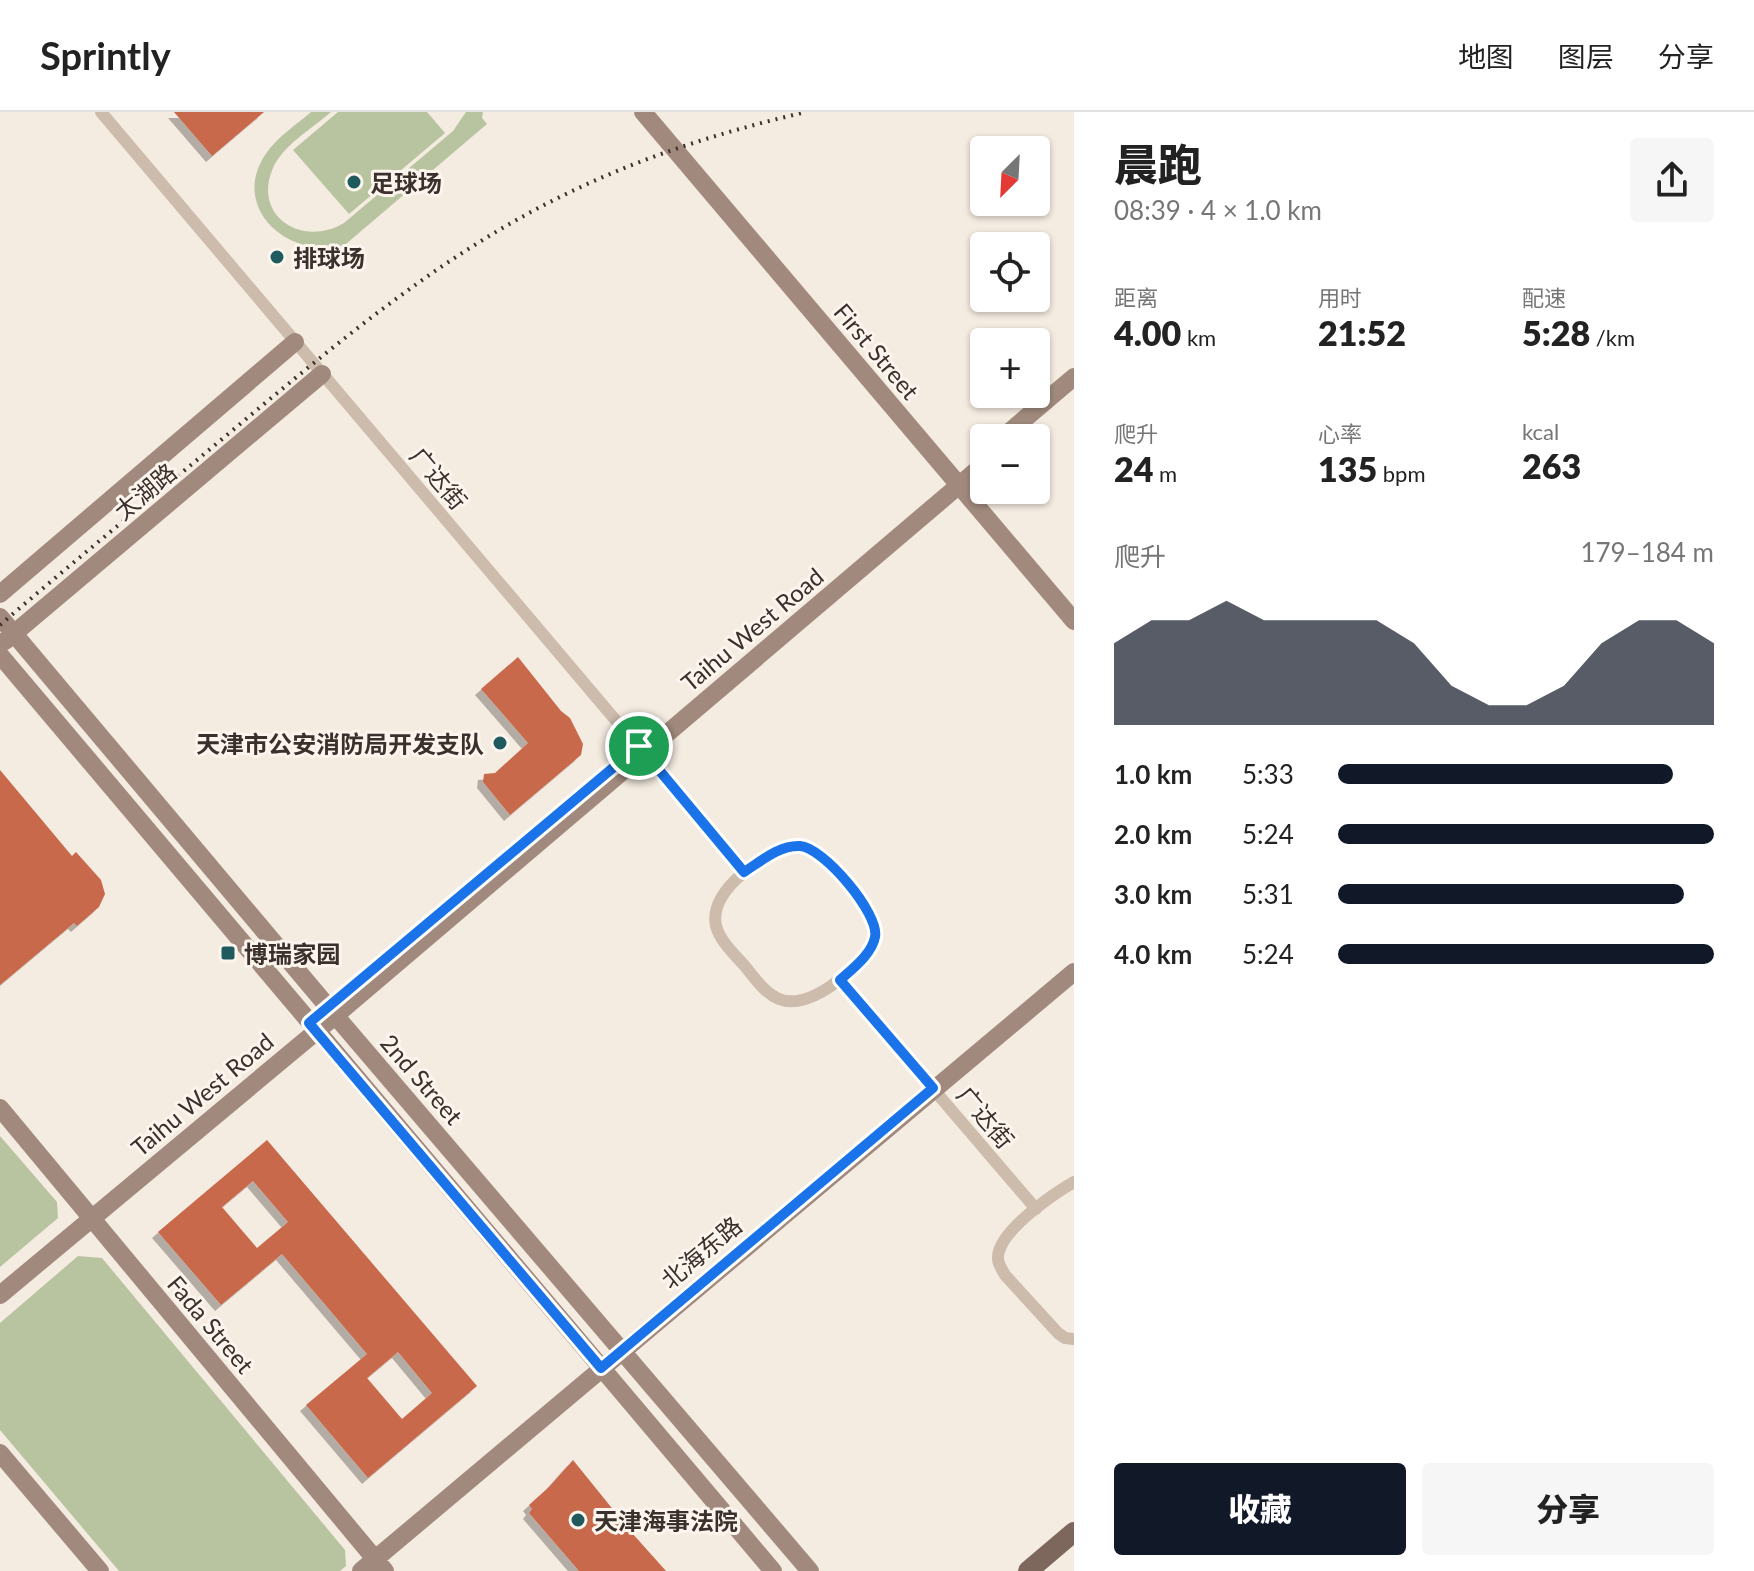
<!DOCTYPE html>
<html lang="zh">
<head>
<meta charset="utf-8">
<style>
	body { margin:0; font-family:Lato,"Noto Sans SC",sans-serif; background:#f6f6f6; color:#222; height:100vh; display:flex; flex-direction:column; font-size:30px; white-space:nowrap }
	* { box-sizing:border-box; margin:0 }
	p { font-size:26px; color:#767676 }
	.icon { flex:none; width:44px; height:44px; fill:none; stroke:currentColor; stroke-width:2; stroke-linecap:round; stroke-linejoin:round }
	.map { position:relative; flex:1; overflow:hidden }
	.details { display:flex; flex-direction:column; background:#fff; width:680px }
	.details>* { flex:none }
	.needle { width:52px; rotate:204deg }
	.buttons { position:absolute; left:970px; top:24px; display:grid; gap:16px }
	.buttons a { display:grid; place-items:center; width:80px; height:80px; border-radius:8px; background:#fff; box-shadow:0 2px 6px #0004; font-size:40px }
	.pin { position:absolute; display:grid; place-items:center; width:68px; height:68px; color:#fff; margin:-34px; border:4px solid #fff; border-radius:50%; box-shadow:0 2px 8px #0007 }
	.round { display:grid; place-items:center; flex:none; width:84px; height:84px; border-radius:8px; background:#f6f6f6 }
	.headline { display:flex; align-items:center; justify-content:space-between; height:136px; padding:0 40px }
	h1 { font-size:44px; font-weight:800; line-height:60px }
	.figures { display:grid; grid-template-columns:repeat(3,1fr); gap:12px; height:136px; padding:8px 40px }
	.figures div { display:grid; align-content:center }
	.figures b { font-size:34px; font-weight:800 }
	.figures small { font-size:22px; font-weight:400 }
	.figures p { font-size:22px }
	.chart { height:224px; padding:16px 40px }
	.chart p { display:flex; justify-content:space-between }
	.chart svg { width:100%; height:144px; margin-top:8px; fill:#111827; opacity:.7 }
	.button { display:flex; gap:16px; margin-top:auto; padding:16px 40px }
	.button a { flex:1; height:92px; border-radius:8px; background:#111827; color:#fff; font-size:32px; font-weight:800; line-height:92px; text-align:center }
	.button a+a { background:#f6f6f6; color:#222 }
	ul { padding:0 40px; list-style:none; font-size:26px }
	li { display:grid; grid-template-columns:128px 96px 1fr; align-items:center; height:60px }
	li i { height:20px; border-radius:10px; background:#111827 }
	header { display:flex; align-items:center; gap:48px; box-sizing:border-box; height:112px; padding:0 40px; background:#fff; border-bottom:2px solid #e0e0e0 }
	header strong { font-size:38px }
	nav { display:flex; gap:44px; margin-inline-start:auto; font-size:28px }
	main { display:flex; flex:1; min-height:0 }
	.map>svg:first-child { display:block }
</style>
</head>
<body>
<header>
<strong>Sprintly</strong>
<nav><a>地图</a><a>图层</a><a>分享</a></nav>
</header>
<main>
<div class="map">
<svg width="1074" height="1459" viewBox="0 0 1074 1459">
	<defs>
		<filter id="shadow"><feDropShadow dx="-6" dy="6" stdDeviation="0" flood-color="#0004"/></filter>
	</defs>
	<rect width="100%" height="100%" fill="#f4ebe1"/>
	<!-- green -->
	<path fill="#b8c4a0" d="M311,0H331C313,16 283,33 273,56C252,104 302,136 344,111L453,19L466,0H483L482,6L487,12L313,160L301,146L313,135C269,128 237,86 265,43C276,26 296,13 311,0Z
		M338,0H427L445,21L349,102L293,38Z
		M0,1024L57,1090L58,1106L0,1155Z
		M78,1144L102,1146L345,1438L346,1454L340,1459H119L0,1318V1211Z"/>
	<!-- building -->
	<path fill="#c8694b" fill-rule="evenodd" filter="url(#shadow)" d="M174,0H264L212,44Z
		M518,545L561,599L570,606L583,632L581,643L510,703L483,670L484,662L495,661L528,631L481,577Z
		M0,658L72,744L76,740L101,768L105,782L99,795L77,814L74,811L0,873Z
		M267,1028L477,1274L368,1366L306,1293L367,1242L282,1142L221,1193L158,1120ZM253,1069L288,1110L257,1136L222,1095ZM398,1240L432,1281L402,1307L367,1266Z
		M573,1348L632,1421L666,1459H579L529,1401L532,1397L529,1393L549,1375Z"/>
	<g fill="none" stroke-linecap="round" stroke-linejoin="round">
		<!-- street -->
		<path stroke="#cdbbac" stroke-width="12" d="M101,0L744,760
			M796,733C802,734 808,735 814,738C829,747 872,796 875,813C877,821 875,830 870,836C855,859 809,899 779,887C764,881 754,865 744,853C734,842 720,829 716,814C708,777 766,740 796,733Z
			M840,868L1036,1097
			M1074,1070C1053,1082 1006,1115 999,1139C996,1149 1000,1154 1005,1163L1058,1221L1065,1226L1074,1227"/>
		<!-- secondary -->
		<path stroke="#a18a7d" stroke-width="18" d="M643,0L1074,509
			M1002,326L1074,265
			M0,482L295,230
			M0,505L328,895L810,1459
			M5,529L322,262
			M0,543L773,1459
			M0,996L385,1459
			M0,1183L336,903L984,352
			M0,1341L100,1459
			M361,1459L1074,860"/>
		<!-- primary -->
		<path stroke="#7d675c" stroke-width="20" d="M1028,1459L1074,1420"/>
		<!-- rail -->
		<path stroke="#3b302b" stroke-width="4" stroke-dasharray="2 6" stroke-linecap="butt" d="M0,513C81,443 164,376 246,307C342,227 438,147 550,90C632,48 716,21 806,0"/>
	</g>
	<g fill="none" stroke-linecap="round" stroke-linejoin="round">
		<defs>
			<path id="route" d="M639,634L744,760C760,750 779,733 800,734C823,735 880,802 875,825C872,842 852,857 840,868L933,976L601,1256L309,911Z"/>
		</defs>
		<!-- route casing -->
		<use href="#route" stroke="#fff" stroke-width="16"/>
		<!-- route -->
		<use href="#route" stroke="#1a73e8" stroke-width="10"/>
	</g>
	<!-- markers -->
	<g fill="#1f5a5e" stroke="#fbf5ee" stroke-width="3">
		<circle cx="354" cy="70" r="8"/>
		<circle cx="277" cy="145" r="8"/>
		<circle cx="500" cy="631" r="8"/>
		<rect x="220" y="833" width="16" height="16" rx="4"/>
		<circle cx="578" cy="1408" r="8"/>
	</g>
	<g text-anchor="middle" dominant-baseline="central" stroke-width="6" stroke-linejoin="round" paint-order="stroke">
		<!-- poi labels -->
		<g font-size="24" font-weight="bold" fill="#3b302b" stroke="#fbf5ee" text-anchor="start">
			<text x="370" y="70">足球场</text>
			<text x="293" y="145">排球场</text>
			<text x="484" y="631" text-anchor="end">天津市公安消防局开发支队</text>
			<text x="244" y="841">博瑞家园</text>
			<text x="594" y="1408">天津海事法院</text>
		</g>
		<!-- street labels -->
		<g font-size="24" fill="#3b302b" stroke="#fbf5ee">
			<text transform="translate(877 239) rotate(50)">First Street</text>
			<text transform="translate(439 366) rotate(50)">广达街</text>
			<text transform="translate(145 379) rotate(-40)">太湖路</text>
			<text transform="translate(752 517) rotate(-40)">Taihu West Road</text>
			<text transform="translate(422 967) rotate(49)">2nd Street</text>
			<text transform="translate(202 982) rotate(-40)">Taihu West Road</text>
			<text transform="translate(986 1005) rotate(50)">广达街</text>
			<text transform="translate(701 1140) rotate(-40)">北海东路</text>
			<text transform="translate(211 1212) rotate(50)">Fada Street</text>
		</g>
	</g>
</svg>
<div class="buttons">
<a><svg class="needle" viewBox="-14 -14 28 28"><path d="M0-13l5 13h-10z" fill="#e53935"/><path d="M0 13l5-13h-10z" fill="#767676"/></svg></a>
<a><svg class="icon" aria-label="locate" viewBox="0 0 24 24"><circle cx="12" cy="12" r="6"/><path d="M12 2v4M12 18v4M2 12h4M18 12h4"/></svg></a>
<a>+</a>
<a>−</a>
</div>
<div class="pin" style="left:639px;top:634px;background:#1e9e55"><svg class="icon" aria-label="arrive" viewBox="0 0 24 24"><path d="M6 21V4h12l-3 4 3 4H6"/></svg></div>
</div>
<section class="details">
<div class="headline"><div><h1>晨跑</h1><p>08:39 · 4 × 1.0 km</p></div><a class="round"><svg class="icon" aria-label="share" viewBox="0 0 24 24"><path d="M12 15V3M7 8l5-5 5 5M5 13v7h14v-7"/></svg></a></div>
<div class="figures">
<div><p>距离</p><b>4.00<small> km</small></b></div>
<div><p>用时</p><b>21:52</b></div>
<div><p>配速</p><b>5:28<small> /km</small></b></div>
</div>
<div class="figures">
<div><p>爬升</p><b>24<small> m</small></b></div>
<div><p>心率</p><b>135<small> bpm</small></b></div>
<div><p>kcal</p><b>263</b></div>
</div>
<div class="chart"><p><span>爬升</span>179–184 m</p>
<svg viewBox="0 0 160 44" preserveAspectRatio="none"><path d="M0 44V19L10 12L20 12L30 6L40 12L50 12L60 12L70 12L80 19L90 32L100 38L110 38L120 32L130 19L140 12L150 12L160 19V44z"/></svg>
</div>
<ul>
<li><b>1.0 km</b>5:33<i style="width:89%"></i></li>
<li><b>2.0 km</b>5:24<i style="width:100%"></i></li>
<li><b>3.0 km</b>5:31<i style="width:92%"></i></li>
<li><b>4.0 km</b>5:24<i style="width:100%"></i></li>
</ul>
<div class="button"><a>收藏</a><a>分享</a></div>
</section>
</main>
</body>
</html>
